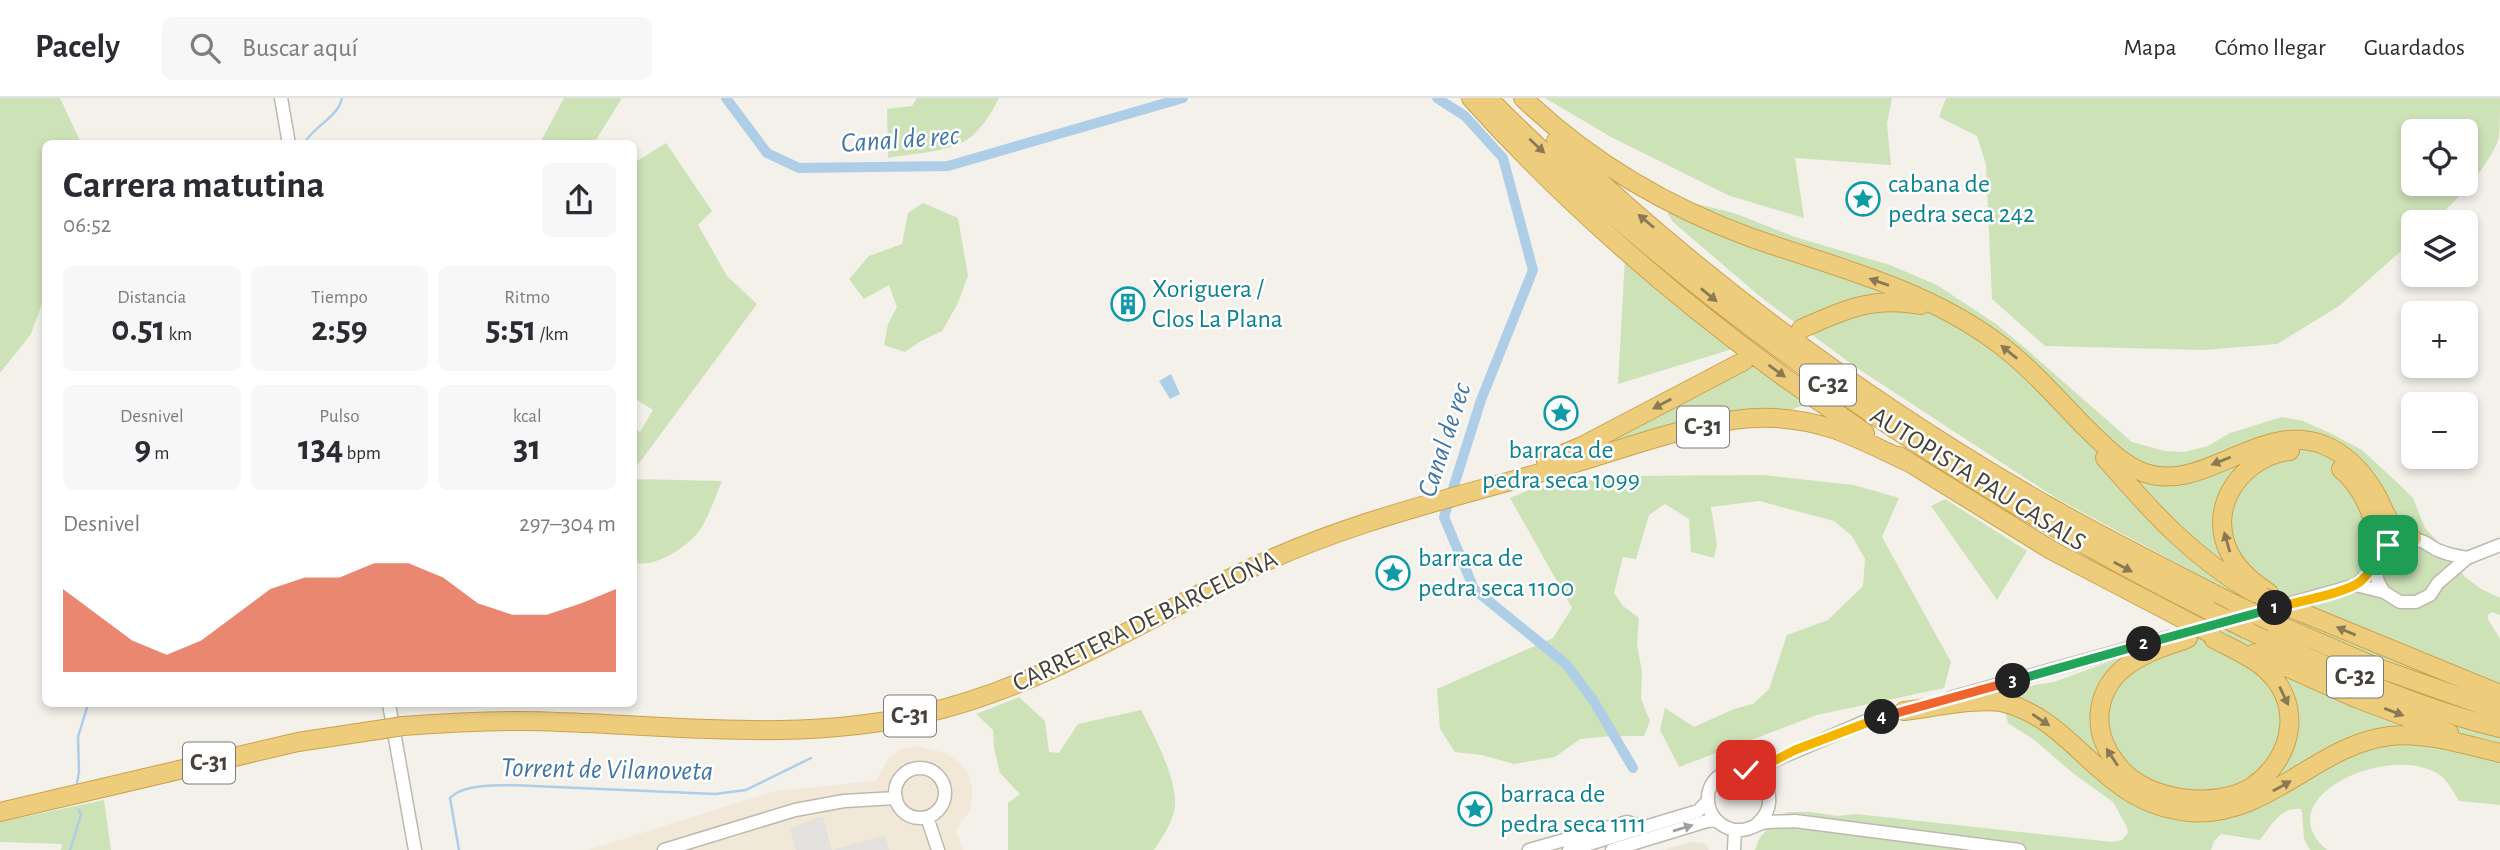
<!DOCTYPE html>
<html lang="es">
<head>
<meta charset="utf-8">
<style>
	body { margin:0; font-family:"Alegreya Sans",sans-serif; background:#f7f7f7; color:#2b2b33; height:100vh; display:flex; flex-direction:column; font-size:26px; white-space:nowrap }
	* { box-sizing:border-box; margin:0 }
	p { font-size:23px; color:#7c7c81 }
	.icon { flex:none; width:38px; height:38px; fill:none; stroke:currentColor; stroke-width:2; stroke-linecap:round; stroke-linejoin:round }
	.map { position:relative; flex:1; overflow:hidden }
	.drawer { position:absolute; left:42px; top:42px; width:595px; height:567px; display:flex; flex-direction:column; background:#fff; border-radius:10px; box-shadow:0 4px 10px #0003 }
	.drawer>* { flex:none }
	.buttons { position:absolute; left:2401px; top:21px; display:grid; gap:14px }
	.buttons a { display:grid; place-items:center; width:77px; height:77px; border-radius:10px; background:#fff; box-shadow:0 4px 10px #0003; font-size:35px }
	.pin { position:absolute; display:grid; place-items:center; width:60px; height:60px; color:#fff; margin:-30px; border-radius:14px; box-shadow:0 4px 10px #0006 }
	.km { position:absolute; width:35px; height:35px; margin:-18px; border-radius:50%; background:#222; color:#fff; font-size:19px; line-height:35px; text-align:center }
	.round { display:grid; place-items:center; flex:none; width:74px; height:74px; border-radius:10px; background:#f7f7f7 }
	.summary { display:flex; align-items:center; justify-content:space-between; height:119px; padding:0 21px }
	h1 { font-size:38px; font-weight:700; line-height:52px }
	.metrics { display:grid; grid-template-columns:repeat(3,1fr); gap:10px; height:119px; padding:7px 21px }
	.metrics div { display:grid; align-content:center; border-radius:10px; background:#f7f7f7; text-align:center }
	.metrics b { font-size:35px; font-weight:700 }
	.metrics small { font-size:19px; font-weight:400 }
	.metrics p { font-size:19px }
	.chart { height:196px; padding:14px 21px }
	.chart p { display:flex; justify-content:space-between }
	.chart svg { width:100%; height:126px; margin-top:7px; fill:#e05534; opacity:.7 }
	header { display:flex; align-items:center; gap:42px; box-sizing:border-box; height:98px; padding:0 35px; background:#fff; border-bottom:2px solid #e1e1e2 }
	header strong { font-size:33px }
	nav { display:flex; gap:38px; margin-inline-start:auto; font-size:24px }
	.search { width:490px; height:63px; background:#f7f7f7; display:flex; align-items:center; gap:18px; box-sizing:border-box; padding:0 24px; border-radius:10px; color:#7c7c81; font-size:26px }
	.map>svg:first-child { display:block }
</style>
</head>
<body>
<header>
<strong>Pacely</strong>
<div class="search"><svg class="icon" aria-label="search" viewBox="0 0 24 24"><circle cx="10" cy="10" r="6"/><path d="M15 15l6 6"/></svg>Buscar aquí</div>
<nav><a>Mapa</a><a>Cómo llegar</a><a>Guardados</a></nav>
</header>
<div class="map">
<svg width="2500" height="752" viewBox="0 0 2500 752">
	<rect width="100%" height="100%" fill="#f3f1ea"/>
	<!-- commercial -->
	<path fill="#f2e8d8" d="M918,648L946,655L962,667L969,677L972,690V702L969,714L956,731L963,752H588L775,693L876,683L889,659L902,651Z"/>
	<!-- education -->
	<path fill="#eae5d6" d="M1692,744L1705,745L1709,752H1662Z"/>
	<!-- green -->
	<path fill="#cee2b8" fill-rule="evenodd" d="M0,0H60L81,45L46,46L45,197L31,236L0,275Z
		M564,0H622L594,45H540Z
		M917,0H999C991,16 980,34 965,43C944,55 912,55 888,60L887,11L912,8Z
		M1545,0H1892L1887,26L1891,67L1795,60L1804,120L1730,98L1611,39Z
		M1946,0H2500C2500,12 2500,26 2499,38C2494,64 2452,107 2433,124H2413V142L2409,146L2339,208L2277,246L2204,252L2045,248L1992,201L1986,67L1977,38L1939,19ZM2413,33H2466V86H2413Z
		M666,45L712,113L698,127L727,178L757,206L634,372V329L640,334L653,312L634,300V285L637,280L634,278V65Z
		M1685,103L1734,115L1795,139L1890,167L1937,187L1996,226L2025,250L2132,344L2165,353L2184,354L2208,348L2230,335L2282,319L2303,323L2332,336L2362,352L2401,388L2413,400L2425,430L2454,461L2464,478L2481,491L2500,500V517L2492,514L2488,517V521L2500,541V707L2459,703C2454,695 2448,683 2440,677C2390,643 2265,700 2327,752H2310L2304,741L2302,715L2301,711C2281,708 2270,729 2260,742L2221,736L2214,743L2211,752H1755L1759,741L1779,717L1788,714H1811L1837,718L1856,716L2112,744L2122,742L2128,735L2127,729L2113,704L2074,676L2033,641L2008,625L2006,617L2018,593L2035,587L2054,584L2163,544L2192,514L2197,496L2191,473L2056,400L1860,272L1763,201L1673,124L1668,116L1671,108Z
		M923,105L958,120L968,178L957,207L942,233L919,244L905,254L884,247L888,226L897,209L889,187L864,201L849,181L869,158L902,146L908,115Z
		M1625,161L1736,250L1618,286Z
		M1754,264L1810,305L1782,315L1606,349L1608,341Z
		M1763,377L1854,387L1899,400L1882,439L1951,564L1944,590L1817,617L1679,669L1660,632L1665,610L1694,629L1734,611L1753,606L1769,591L1787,537L1828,522L1863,488L1865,461L1852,438L1834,423L1759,403L1711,409L1717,447L1714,460L1691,454L1689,421L1665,406L1649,417L1636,461L1623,459L1614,495L1623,508L1639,520L1637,546L1642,574L1641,601L1650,623L1644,638H1612L1580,641L1555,659L1514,666L1482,657L1455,654L1440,631L1437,591L1553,540L1572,510L1510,400L1538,388L1623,378Z
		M634,381L722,383C715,399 709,419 699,433C689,448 652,472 634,464Z
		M1945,401L2027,453L1997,502L1931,408Z
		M1019,599L1045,623L1049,654L1059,655L1078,626L1141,612C1153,635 1181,687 1174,714C1170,728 1162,740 1154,752H1008V705L1020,696L1000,675L994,650L993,632L976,616Z
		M104,702L111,752H61L62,746L0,744V724Z"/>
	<!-- parking -->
	<path fill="#e2e1de" d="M823,718L832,752H796L790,730Z
		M885,737L889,752H833Z"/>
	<!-- water -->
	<path fill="#aecee8" d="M1171,276L1180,296L1170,301L1159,283Z"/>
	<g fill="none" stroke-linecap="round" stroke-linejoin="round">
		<!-- stream -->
		<path stroke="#aecee8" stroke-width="2.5" d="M304,46C313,28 338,20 342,0
			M77,685L79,674L78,639L88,606
			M70,752L81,717L79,712
			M459,752L450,700C463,686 493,688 511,687L715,696L746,692L811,660"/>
		<!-- canal -->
		<path stroke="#aecee8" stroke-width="10" d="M726,0L767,55L799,70L948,68L1183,0
			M1437,0L1465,18L1503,60L1533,172L1481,302L1444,419L1474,491L1566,566L1593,602L1633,670"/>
		<defs>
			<path id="minor" d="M281,0L289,46
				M2356,487L2384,494L2400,504H2416L2430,497L2438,485L2467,460L2500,447
				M2384,494C2376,483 2373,471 2379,458C2386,443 2405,436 2421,443C2428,445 2433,451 2440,453C2449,457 2458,458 2467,460
				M2284,507L2356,487L2376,468
				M1950,600L2169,539
				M389,606L415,752
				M895 695a25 25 0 1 1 50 0a25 25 0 1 1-50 0Z
				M1750,673L1866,623L1909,611
				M927,719L938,752
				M1757,726C1790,698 1749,652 1718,679C1711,685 1707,694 1708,703C1709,722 1728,736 1747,731C1754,729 1759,725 1767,724C1776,723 1786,724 1795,723L2019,752
				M664,752L795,712L844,703L896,700
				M1529,752L1627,724L1643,729
				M1569,752L1698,713L1708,703
				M1612,752L1707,723L1716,722
				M1734,752L1735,732"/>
			<path id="highway" d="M1471,0C1562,102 1667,193 1777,274C1806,295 1836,314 1865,335
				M1488,0C1699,212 1944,379 2210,513
				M1523,0C1589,63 1667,109 1752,140C1835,169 1923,190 1995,243C2028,267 2055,298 2083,327C2102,345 2120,366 2145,375C2205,395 2260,322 2324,347C2346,356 2362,373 2374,393C2385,410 2388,435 2412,440
				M1556,43C1703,183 1872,307 2048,408C2110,443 2173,475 2236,507
				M1801,231C1843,212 1873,198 1921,207
				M1899,358L2051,452L2183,521
				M2105,360C2151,413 2192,459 2254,495
				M1546,363L1582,348L1744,263
				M2341,371C2366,392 2379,428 2378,461
				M2269,495C2251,483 2234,469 2226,447C2210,402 2246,358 2290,353
				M2303,515L2500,596
				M2272,524L2381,571L2500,613
				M2246,531C2328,569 2412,609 2500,630
				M2190,533L2188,540L2184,542C2148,554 2106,568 2100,612C2097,635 2106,653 2120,670C2148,703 2217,712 2253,688C2294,659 2304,605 2264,570C2250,558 2231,550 2214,541L2210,535
				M2255,555L2358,601L2449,635
				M1904,613C1930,610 1982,599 2005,605C2078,624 2101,706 2189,714C2267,721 2317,646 2390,638C2426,634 2465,647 2500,655
				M403,628C455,624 508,621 560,624C682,628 802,644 922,616C1037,590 1134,528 1239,476C1346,423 1461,398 1575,365C1633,348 1716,316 1775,320C1830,323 1860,342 1908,364
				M0,714L298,644L384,631"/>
		</defs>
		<!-- minor casing -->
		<use href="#minor" stroke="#beb9ae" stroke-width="15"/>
		<!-- highway casing -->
		<use href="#highway" stroke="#cba24c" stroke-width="20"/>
		<!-- minor -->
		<use href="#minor" stroke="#fff" stroke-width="12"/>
		<!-- highway -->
		<use href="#highway" stroke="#edcc7c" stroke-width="18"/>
		<defs>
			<path id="highway-bridge" d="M2263,499L2303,515
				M2236,507L2272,524
				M2210,513L2246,531
				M2183,521L2210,535
				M384,631L403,628"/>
		</defs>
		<!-- highway-bridge casing -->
		<use href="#highway-bridge" stroke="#cba24c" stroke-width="20" stroke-linecap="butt"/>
		<!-- highway-bridge -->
		<use href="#highway-bridge" stroke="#edcc7c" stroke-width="18"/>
	</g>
	<!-- one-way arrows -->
	<defs><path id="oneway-solid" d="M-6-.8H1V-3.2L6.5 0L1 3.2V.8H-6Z" transform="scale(1.75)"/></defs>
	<g fill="#897954">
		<use href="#oneway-solid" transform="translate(1537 48) rotate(43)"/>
		<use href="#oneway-solid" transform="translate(1646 123) rotate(-140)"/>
		<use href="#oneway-solid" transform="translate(1879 184) rotate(-161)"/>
		<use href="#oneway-solid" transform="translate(1709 197) rotate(39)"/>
		<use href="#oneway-solid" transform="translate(2009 254) rotate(-141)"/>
		<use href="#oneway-solid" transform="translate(1777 273) rotate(36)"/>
		<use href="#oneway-solid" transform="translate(1662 306) rotate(152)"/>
		<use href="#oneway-solid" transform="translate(2221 363) rotate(158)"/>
		<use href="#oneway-solid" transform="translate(2227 444) rotate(-106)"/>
		<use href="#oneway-solid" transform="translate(2123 469) rotate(28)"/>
		<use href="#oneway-solid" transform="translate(2346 533) rotate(-157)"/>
		<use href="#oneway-solid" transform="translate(2284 598) rotate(65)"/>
		<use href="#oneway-solid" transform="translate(2394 614) rotate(21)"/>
		<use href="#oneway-solid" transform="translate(2041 622) rotate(34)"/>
		<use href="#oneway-solid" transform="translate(2112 659) rotate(-123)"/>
		<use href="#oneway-solid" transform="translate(2282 688) rotate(-29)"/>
	</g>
	<use fill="#a2a09c" href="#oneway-solid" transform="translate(1683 730) rotate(-17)"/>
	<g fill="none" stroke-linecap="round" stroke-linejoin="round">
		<defs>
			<path id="split-1" d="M2275,510C2295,504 2347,495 2361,483C2374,471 2377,459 2388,447"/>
			<path id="split-2" d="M2144,546L2275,510"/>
			<path id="split-3" d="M2013,583L2144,546"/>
			<path id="split-4" d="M1882,619L2013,583"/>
			<path id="split-5" d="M1746,672L1758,671L1795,652L1882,619"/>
		</defs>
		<!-- split-1 casing -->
		<use href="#split-1" stroke="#fff" stroke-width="14"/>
		<!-- split-2 casing -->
		<use href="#split-2" stroke="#fff" stroke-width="14"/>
		<!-- split-3 casing -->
		<use href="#split-3" stroke="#fff" stroke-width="14"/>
		<!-- split-4 casing -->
		<use href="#split-4" stroke="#fff" stroke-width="14"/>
		<!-- split-5 casing -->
		<use href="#split-5" stroke="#fff" stroke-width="14"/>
		<!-- split-1 -->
		<use href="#split-1" stroke="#f5b400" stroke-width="9"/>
		<!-- split-2 -->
		<use href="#split-2" stroke="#22a559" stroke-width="9"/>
		<!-- split-3 -->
		<use href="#split-3" stroke="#22a559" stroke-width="9"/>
		<!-- split-4 -->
		<use href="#split-4" stroke="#f0652b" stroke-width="9"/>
		<!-- split-5 -->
		<use href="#split-5" stroke="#f5b400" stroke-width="9"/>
	</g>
	<!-- icons -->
	<defs>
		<symbol id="sight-ring" viewBox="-11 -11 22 22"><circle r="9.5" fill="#fff" stroke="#0f9aa8" stroke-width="1.5"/><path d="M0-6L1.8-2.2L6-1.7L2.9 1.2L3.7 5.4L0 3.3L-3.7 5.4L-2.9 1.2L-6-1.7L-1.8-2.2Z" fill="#0f9aa8"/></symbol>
		<symbol id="building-ring" viewBox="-11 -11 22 22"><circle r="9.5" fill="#fff" stroke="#0f9aa8" stroke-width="1.5"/><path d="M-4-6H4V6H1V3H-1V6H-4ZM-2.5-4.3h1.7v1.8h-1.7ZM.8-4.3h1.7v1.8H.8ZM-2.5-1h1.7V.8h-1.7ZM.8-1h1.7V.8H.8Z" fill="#0f9aa8"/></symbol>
	</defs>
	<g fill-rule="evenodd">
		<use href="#sight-ring" x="1844" y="82" width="38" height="38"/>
		<use href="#building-ring" x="1109" y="187" width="38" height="38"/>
		<use href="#sight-ring" x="1542" y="296" width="38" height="38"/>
		<use href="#sight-ring" x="1374" y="456" width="38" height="38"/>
		<use href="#sight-ring" x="1456" y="692" width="38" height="38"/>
	</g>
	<g text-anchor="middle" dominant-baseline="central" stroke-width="5" stroke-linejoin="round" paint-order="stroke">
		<!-- shield labels -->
		<g fill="#fff" stroke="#7e7b74" stroke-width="2">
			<rect x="1800" y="266.5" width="56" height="41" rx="5"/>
			<rect x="1677" y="308.5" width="52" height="41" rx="5"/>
			<rect x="2327" y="558.5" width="56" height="41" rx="5"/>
			<rect x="884" y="597.5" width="52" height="41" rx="5"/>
			<rect x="183" y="644.5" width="52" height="41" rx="5"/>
		</g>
		<g font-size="24" font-weight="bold" fill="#464239">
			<text x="1828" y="287">C-32</text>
			<text x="1703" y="329">C-31</text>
			<text x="2355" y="579">C-32</text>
			<text x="910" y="618">C-31</text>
			<text x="209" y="665">C-31</text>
		</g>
		<!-- culture labels -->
		<g font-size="26" fill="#0d838f" stroke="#fff" text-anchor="start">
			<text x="1888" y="86">cabana de<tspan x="1888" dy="30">pedra seca 242</tspan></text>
			<text x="1152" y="191">Xoriguera /<tspan x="1152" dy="30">Clos La Plana</tspan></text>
			<text x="1561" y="352" text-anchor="middle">barraca de<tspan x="1561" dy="30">pedra seca 1099</tspan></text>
			<text x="1418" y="460">barraca de<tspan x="1418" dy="30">pedra seca 1100</tspan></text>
			<text x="1500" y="696">barraca de<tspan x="1500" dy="30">pedra seca 1111</tspan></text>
		</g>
		<!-- street labels -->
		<g font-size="26" fill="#464239" stroke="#fff">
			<text transform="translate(1978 381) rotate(32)">AUTOPISTA PAU CASALS</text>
			<text transform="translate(1145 523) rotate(-26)">CARRETERA DE BARCELONA</text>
		</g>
		<!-- water labels -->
		<g font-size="28" font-style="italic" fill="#3f76a6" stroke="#fff">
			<text transform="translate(900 42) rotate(-4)">Canal de rec</text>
			<text transform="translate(1445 342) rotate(-72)">Canal de rec</text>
			<text transform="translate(607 672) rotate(1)">Torrent de Vilanoveta</text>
		</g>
	</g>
</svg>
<div class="buttons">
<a><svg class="icon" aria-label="locate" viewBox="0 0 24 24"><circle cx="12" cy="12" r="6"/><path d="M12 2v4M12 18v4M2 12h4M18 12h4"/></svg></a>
<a><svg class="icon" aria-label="layers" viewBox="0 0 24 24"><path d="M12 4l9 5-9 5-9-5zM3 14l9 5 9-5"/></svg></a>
<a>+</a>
<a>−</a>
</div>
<div class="pin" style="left:2388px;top:447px;background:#1e9e55"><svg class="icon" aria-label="arrive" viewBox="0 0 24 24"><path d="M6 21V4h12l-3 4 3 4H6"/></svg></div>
<div class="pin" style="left:1746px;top:672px;background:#d93025"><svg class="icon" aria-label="check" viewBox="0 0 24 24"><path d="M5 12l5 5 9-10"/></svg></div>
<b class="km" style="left:2275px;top:510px">1</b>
<b class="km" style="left:2144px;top:546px">2</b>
<b class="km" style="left:2013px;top:583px">3</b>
<b class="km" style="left:1882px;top:619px">4</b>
<section class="drawer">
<div class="summary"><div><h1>Carrera matutina</h1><p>06:52</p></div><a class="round"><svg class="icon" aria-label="share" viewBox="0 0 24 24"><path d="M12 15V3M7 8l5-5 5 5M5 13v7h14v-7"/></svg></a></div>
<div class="metrics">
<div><p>Distancia</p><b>0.51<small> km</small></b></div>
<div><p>Tiempo</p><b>2:59</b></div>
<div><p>Ritmo</p><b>5:51<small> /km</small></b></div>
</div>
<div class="metrics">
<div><p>Desnivel</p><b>9<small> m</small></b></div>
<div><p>Pulso</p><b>134<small> bpm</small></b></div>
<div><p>kcal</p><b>31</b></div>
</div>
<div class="chart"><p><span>Desnivel</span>297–304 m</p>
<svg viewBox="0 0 160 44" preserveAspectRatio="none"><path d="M0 44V15L10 24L20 33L30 38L40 33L50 24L60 15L70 11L80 11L90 6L100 6L110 11L120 20L130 24L140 24L150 20L160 15V44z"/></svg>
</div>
</section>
</div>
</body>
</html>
